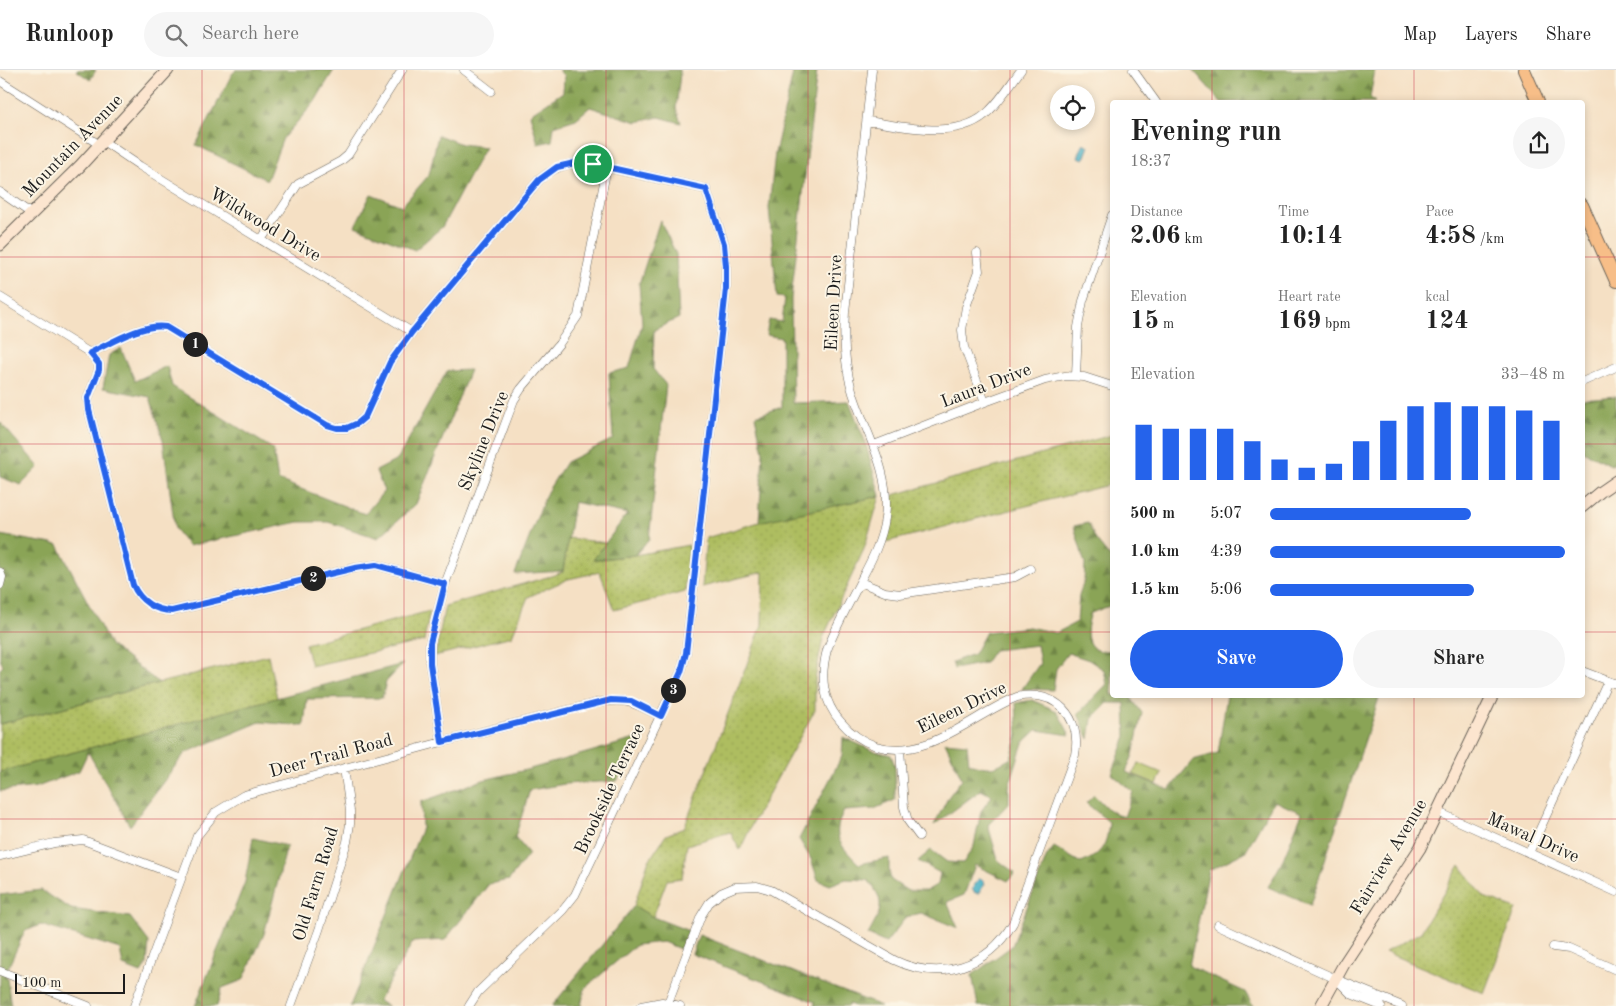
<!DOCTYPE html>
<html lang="en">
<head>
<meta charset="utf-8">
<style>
	body { margin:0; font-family:"Old Standard TT",serif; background:#f6f6f6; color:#222; height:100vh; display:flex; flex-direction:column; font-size:19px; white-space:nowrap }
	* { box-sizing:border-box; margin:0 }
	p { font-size:16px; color:#767676 }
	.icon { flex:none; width:28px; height:28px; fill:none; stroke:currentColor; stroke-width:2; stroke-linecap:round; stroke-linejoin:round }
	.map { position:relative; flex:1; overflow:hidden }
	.drawer { position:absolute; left:1110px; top:30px; width:475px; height:598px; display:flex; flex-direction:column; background:#fff; border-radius:5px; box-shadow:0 2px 8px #0003 }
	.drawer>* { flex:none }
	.tools { position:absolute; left:1050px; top:15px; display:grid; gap:10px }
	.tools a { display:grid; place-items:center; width:45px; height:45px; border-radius:50%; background:#fff; box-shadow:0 2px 8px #0003; font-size:25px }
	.scale { position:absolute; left:15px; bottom:12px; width:110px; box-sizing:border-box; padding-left:5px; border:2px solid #1c1c1c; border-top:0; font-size:14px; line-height:18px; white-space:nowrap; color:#1c1c1c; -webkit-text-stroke:4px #fcf5e5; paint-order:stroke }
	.pin { position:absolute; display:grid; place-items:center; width:42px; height:42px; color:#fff; margin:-21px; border:2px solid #fff; border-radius:50%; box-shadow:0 1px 5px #0007 }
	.km { position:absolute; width:25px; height:25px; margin:-12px; border-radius:50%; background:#222; color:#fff; font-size:14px; line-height:25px; text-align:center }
	.round { display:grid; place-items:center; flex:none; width:52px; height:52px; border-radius:26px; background:#f6f6f6 }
	.headline { display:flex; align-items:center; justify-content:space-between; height:85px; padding:0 20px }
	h1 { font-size:28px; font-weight:700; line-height:38px }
	.metrics { display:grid; grid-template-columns:repeat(3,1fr); gap:8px; height:85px; padding:5px 20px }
	.metrics div { display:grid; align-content:center }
	.metrics b { font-size:25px; font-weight:700 }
	.metrics small { font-size:14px; font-weight:400 }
	.metrics p { font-size:14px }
	.chart { height:140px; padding:10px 20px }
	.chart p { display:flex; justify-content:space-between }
	.chart svg { width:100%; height:90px; margin-top:5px; stroke:#2563eb; stroke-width:6 }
	.action { display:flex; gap:10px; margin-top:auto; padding:10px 20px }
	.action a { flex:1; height:58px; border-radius:30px; background:#2563eb; color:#fff; font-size:20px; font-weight:700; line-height:58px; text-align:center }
	.action a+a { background:#f6f6f6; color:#222 }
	ul { padding:0 20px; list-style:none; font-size:16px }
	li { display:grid; grid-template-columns:80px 60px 1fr; align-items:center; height:38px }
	li i { height:12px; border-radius:6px; background:#2563eb }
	header { display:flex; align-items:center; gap:30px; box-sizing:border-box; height:70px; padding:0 25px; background:#fff; border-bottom:1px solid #e0e0e0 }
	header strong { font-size:24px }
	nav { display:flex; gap:28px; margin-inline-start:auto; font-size:18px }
	.search { width:350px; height:45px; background:#f6f6f6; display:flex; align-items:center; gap:12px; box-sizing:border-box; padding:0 18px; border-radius:28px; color:#767676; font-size:19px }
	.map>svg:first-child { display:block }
</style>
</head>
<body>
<header>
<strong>Runloop</strong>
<div class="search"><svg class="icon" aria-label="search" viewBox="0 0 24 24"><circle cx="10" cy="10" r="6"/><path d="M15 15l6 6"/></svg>Search here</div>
<nav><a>Map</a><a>Layers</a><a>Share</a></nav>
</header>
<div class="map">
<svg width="1616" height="936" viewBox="0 0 1616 936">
	<defs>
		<pattern id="grass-dots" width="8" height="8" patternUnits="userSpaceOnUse" patternTransform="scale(1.25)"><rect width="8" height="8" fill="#aebd60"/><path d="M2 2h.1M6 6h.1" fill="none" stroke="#95a253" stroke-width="1.8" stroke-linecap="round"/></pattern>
		<pattern id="forest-firs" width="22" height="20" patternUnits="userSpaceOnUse" patternTransform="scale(1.25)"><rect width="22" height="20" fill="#8aa456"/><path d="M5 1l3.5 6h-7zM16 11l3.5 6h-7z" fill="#708546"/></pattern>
		<pattern id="water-ripples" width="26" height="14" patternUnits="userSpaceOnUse" patternTransform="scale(1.25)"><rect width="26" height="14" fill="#45aec4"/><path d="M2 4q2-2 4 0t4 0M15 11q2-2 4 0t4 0" fill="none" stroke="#398d9e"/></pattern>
	</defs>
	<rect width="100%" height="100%" fill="#fcf5e5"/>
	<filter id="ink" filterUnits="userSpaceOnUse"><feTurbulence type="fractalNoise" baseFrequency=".02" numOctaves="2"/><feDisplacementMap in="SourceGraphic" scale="10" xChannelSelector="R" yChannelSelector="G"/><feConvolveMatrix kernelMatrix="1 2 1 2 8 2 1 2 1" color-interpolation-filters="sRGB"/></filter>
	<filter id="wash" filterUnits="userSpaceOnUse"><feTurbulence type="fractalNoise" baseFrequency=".0096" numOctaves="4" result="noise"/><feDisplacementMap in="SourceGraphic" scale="20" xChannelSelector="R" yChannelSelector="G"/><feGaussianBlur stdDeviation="1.12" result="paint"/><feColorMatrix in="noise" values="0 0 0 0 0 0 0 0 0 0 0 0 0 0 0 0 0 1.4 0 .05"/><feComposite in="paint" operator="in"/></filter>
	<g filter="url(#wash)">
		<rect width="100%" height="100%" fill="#f5e0c4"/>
		<!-- grass -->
		<path fill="url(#grass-dots)" stroke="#656c3e" d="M1112,365V414L886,472L893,425Z
			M880,426L864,479L823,568L815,609V640L753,752L740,780L730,762L687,775L682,808L667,810L653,847L634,836L648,792L666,765L684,758L762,555L763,502L702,517L706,468L776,447Z
			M568,468L606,473L594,490L635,485L689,475L685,522L614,540L600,502L568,509L528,527L512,566L435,586L445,536L551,506L563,502Z
			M430,541L424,571L311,596L305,574Z
			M268,585L277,628L0,702V654Z
			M1460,795L1484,827L1516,839L1484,923L1385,882L1421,862Z"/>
		<!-- forest -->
		<path fill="url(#forest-firs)" stroke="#536039" d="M76,0H96L90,10Z
			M236,0H334L314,33L283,68L267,110L196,75L232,4Z
			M558,0H679L680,4L676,38L681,53L659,47L637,52L590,37L576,49L554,56L552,71L538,74L530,44L563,22L564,6Z
			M789,0H817L791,229L793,333L849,331L865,371L880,426L759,452L763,382L755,346L782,337V268L766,265L769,250L782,252L785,228L777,227L769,138L775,83L793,3Z
			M1193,0H1375L1370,27L1375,32H1221Z
			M438,65L461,74L485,77L442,157L415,180L355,156L371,124L402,136L429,105Z
			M660,150L676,184L679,248L654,260L653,299L666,315L649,469L635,485L593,490L627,444L574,432L563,501L515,504L547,422L566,392L613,369L609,303L629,298L642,254L639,214Z
			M121,278L135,311L167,296L172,316L273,379L278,410L365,444L384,421L376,401L397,390L447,301L470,300L416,434L378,468L328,452H299L188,476L175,459L163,370L150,327L103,318L109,285Z
			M1616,326V393L1611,395L1583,381V329Z
			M0,352L39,397L21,415L0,407Z
			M1088,453L1096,470L1112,490V535L1091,543C1087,555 1083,574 1097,580C1101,582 1108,580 1112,581V625H1129L1142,643L1133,685L1126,702L1169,720L1193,690L1218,683L1227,625H1380L1310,835L1268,817L1281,794L1302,743L1274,731L1245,782L1209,800L1189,896L1245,922L1253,936H978L972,905L1012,876L1047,786L1054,777L1081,793C1103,784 1107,774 1109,752L1086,733L1094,725L1109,740L1124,747L1133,722L1112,704L1126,667L1125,633H1108L1092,649L1089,669L1078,644L1107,614L1104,600L1089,590L1068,583L1056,599L1053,620L1022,619L1040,593L1037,575L994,580L985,593L954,599L952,592L974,584L986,562L1029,557L1056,563L1077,552L1079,525L1084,511L1085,494L1074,456Z
			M0,465L58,475L110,575L159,613L0,654V599L3,596L0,589Z
			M403,594L386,612L382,628L307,629L304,656L260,652L185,683L130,756L88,682L79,701L37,717L0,721V702Z
			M1032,630L1057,641L1070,665L1037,660L1023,673L1009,716V733L988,755L998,790L1015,803L1008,811L975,795L964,825L947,832L958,858L921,843L906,847L886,873L868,865C881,841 887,833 868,810L846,809L830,815L818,810L811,789L799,769L842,686L843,667L871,680L891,685L895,696V730L874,739L844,741C830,767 841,776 859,794L889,788V801L891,810L908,821H926L938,814L940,803L918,791L931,780L947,792L963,793L974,776L981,741L992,726L981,720L934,755L949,726L962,709L945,672L967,674L969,693C989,699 993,699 1011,688L1018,665L1016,633Z
			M639,668L617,711L565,714L530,720L515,767L529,784L509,810L489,814L445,870L413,872L378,931L388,936H350L422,758L421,732L483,710L530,699Z
			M253,768L287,776L264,864L243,910L222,918L217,936H195L245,812Z
			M41,820L71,839L130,847L149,872L147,894L141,903L123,896L120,879L41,855L25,861L6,902L11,936H0V825Z
			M634,836L653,847L689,861L680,879L663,872L636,875L585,918L581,936H552Z
			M699,865L881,936H855L849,934L848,936H814L815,932L692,884Z"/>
		<!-- park -->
		<path fill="#aebd60" stroke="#656c3e" d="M1138,693L1162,703L1157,714L1133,704Z"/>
		<!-- water -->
		<path fill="url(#water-ripples)" stroke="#306570" d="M1083,73L1089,76L1084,89L1078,87Z
			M979,808L982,809L985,814L979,823H975L972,819Z"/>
	</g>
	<g filter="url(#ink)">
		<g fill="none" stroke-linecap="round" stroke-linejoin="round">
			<defs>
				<path id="street" d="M464,0L491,21
					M1133,0L1156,32
					M0,11L100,75
					M867,51C904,56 960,72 990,40C1002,28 1011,13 1021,0
					M103,71L140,96L412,262
					M0,122L32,144
					M261,170L298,114L341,91L348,85L402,0
					M977,183L979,201L966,237L962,260L964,277L985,332
					M0,227L90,283C111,273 143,253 166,257L327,355L337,358H347L358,353L365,347L390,292L412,262L539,110C553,98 567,92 586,93L706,119L724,173L726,195V219L686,583L681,602L575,825L563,840L478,922L469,936
					M90,283L99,294V300L88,328L89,340L133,515C140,531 155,541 172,541L355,498L376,495L445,514
					M1076,306L1078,257L1083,231L1112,145
					M1582,312L1616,297
					M874,375L985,332L1045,310L1065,306L1084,307L1112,316
					M0,502L2,507L0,515
					M860,512L885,522L900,524L1015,507L1030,499
					M1582,601L1616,614
					M442,672L430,594V573L445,514L514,330L521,319L559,274L578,246L607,97
					M900,679L904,737L908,751L919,766
					M1438,742L1616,822
					M1529,783L1608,611
					M0,786L54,773L83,770L181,807
					M1218,855L1336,909L1402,936
					M1553,877L1569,879L1616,900
					M0,901L88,936
					M1339,912L1351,924L1381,936
					M668,933L701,846L709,833L721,823L735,817L757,816L771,820L894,890C940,912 987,898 1013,853L1075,685C1082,647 1056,619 1017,627C972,645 928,691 876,676C862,671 850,663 841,652C823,632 820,606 827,580C836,556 850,532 862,508C872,489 882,470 885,448C891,405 870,371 856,332C845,303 843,272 845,242L872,0
					M134,936L197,766L216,742L244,725L442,672L596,633C626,627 634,633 661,646
					M291,936L319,860L347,772L350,754V741L344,698
					M641,936L662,932L680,936"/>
				<path id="secondary" d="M0,175L80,96L168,0
					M1582,437L1600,422L1616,411
					M1321,936L1344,894L1420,778L1493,625"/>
				<path id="primary" d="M1524,0L1538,32
					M1582,135L1616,211"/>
			</defs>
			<!-- street casing -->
			<use href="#street" stroke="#686157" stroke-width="9"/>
			<!-- secondary casing -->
			<use href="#secondary" stroke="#686157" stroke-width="13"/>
			<!-- primary casing -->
			<use href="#primary" stroke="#686157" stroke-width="14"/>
			<!-- street -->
			<use href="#street" stroke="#fff" stroke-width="8"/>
			<!-- secondary -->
			<use href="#secondary" stroke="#fce5cf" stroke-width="11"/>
			<!-- primary -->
			<use href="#primary" stroke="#f7be88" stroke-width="12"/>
		</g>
	</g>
	<g fill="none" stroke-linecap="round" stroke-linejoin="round" filter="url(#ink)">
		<defs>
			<path id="route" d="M579,92L593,94L706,119L724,174L726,196V219L686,583L681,602L661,646L631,631L611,630L442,672L430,594V573L445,514L376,495L355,498L172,541C155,541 140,531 133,515L89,340L88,328L99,300V294L90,283C111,273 143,253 166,257L327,355L337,358H347L358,353L365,347L390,292L412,262L539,110L557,97Z"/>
		</defs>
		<!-- route casing -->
		<use href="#route" stroke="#fff" stroke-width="10"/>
		<!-- route -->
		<use href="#route" stroke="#2563eb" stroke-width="6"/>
	</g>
	<!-- grid -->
	<path fill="none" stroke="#d1495b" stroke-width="1" stroke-opacity="0.55" d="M202,0V936M404,0V936M606,0V936M808,0V936M1010,0V936M1212,0V32M1414,0V32M0,187H1112M1582,187H1616M0,374H1112M1582,374H1616M0,562H1112M1582,562H1616M1212,625V936M1414,625V936M0,749H1616"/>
	<g text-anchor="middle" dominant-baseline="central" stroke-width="4" stroke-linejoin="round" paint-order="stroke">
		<!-- street labels -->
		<g font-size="18" fill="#1c1c1c" stroke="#fcf5e5">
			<text transform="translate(73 76) rotate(-46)">Mountain Avenue</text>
			<text transform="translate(265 155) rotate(31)">Wildwood Drive</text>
			<text transform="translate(834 233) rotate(-87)">Eileen Drive</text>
			<text transform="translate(986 316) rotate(-21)">Laura Drive</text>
			<text transform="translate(484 371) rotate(-68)">Skyline Drive</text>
			<text transform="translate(962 638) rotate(-26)">Eileen Drive</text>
			<text transform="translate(331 686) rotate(-15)">Deer Trail Road</text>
			<text transform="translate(610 719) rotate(-65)">Brookside Terrace</text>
			<text transform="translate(1533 768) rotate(24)">Mawal Drive</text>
			<text transform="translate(1389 787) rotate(-59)">Fairview Avenue</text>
			<text transform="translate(316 814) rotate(-73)">Old Farm Road</text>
		</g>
	</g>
</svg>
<div class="tools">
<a><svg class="icon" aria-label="locate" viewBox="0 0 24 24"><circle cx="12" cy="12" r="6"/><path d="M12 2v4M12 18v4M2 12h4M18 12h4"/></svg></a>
</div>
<div class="scale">100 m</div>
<div class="pin" style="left:593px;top:94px;background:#1e9e55"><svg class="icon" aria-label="arrive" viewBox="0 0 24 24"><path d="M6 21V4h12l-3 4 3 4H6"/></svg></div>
<b class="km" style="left:195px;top:274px">1</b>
<b class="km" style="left:313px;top:508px">2</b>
<b class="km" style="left:673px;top:620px">3</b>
<section class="drawer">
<div class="headline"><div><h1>Evening run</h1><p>18:37</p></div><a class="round"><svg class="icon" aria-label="share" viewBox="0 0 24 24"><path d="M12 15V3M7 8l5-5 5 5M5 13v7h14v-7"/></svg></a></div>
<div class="metrics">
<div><p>Distance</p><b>2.06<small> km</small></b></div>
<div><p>Time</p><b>10:14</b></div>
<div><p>Pace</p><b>4:58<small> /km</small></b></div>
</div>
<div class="metrics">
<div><p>Elevation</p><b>15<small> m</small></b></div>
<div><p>Heart rate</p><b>169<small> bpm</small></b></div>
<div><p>kcal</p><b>124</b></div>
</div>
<div class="chart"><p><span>Elevation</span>33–48 m</p>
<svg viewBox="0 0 160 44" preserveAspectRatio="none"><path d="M5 44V17M15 44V19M25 44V19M35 44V19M45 44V25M55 44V34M65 44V38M75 44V36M85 44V25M95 44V15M105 44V8M115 44V6M125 44V8M135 44V8M145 44V10M155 44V15"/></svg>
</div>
<ul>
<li><b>500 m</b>5:07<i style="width:68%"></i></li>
<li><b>1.0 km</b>4:39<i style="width:100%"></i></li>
<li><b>1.5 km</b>5:06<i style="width:69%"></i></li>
</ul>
<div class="action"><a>Save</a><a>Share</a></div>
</section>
</div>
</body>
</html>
